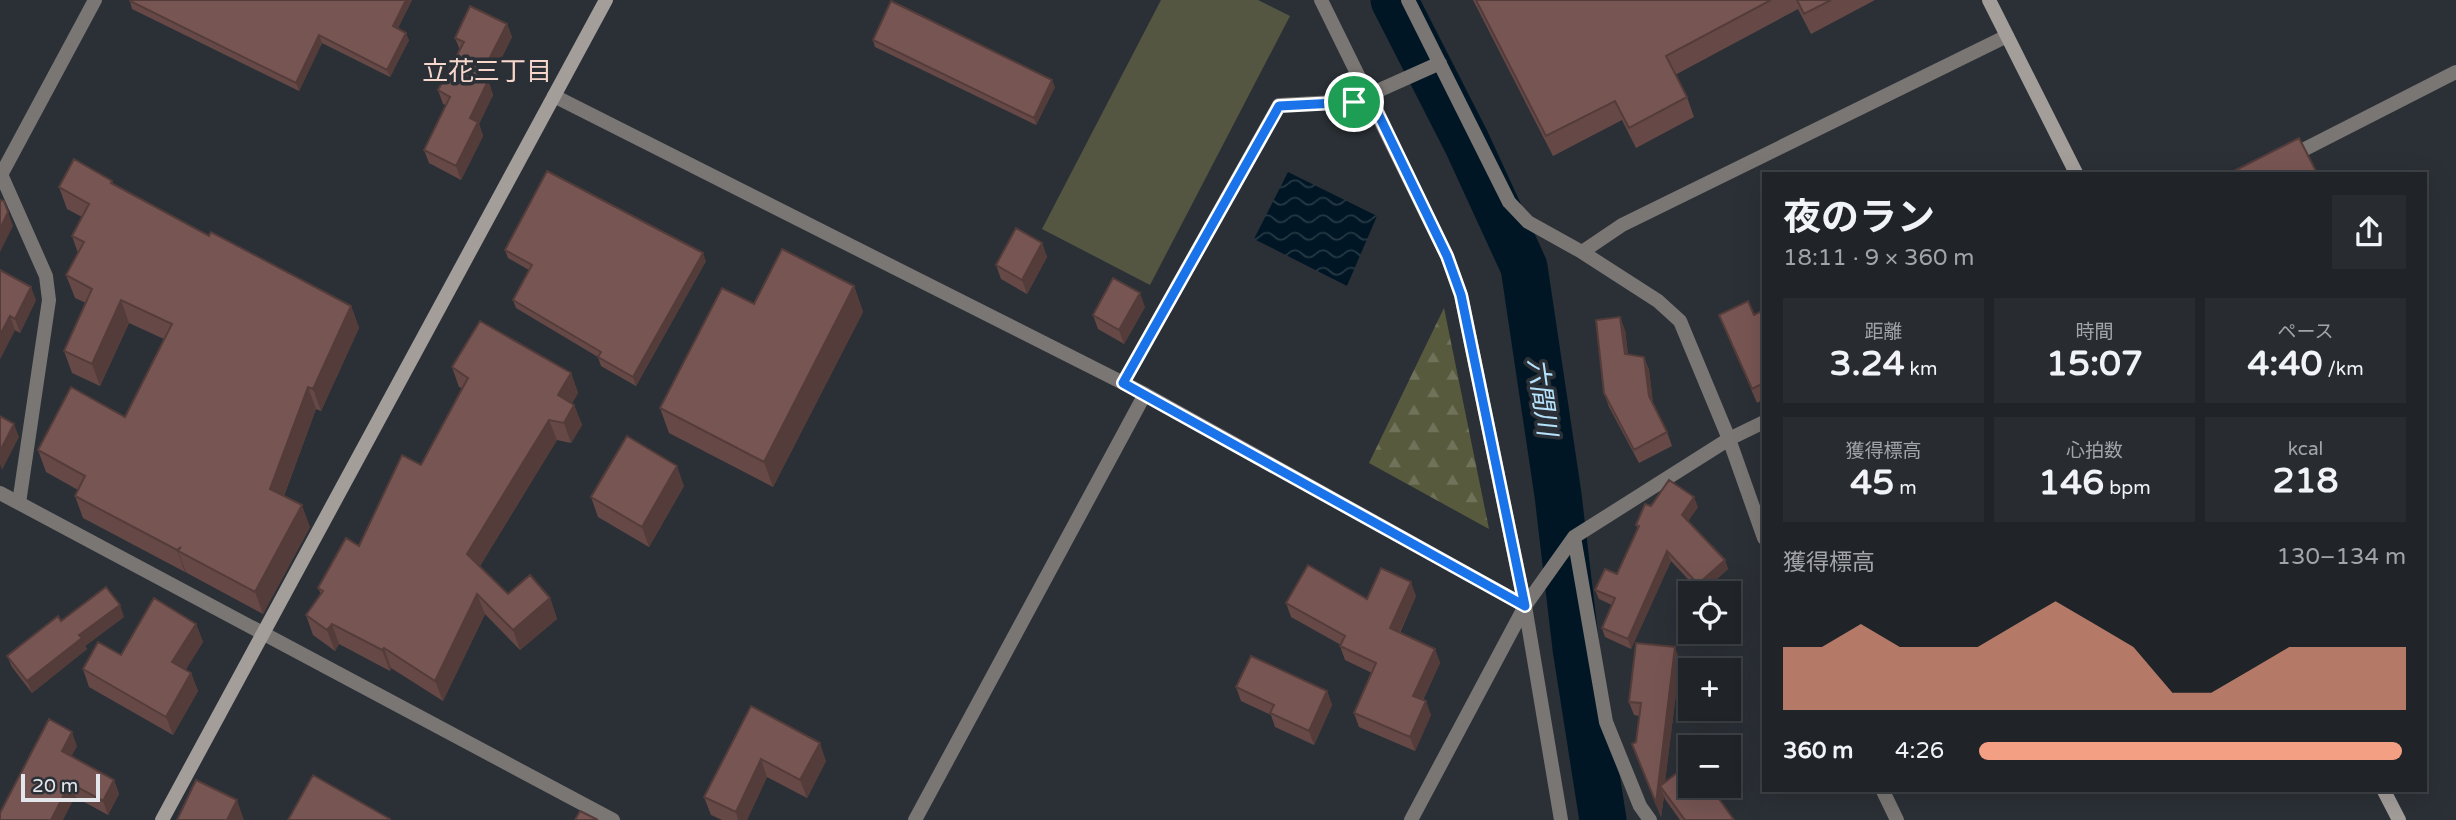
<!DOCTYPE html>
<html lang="ja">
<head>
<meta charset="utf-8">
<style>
	body { margin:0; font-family:"Varela Round","Noto Sans JP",sans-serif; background:#282c30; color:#f1f3f6; height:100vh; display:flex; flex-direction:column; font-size:26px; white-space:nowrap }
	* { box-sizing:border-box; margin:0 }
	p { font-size:23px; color:#a2a4a8 }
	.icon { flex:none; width:38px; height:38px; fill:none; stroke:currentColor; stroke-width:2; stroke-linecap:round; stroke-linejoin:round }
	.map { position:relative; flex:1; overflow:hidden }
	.details { position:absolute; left:1762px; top:172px; width:665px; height:620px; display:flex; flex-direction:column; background:#202428; border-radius:0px; box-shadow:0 7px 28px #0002,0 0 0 2px #3d4145 }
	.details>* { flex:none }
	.controls { position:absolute; left:1678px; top:581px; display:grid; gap:14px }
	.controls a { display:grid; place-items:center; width:63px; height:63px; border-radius:0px; background:#202428; box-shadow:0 7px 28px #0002,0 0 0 2px #3d4145; font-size:35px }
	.scale { position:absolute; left:21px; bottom:18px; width:79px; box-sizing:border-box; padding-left:7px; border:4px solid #e3e6ea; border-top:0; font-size:19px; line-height:24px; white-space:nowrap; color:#e3e6ea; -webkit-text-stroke:5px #2b3036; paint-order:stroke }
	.pin { position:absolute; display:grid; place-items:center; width:60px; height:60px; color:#fff; margin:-30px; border:4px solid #fff; border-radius:50%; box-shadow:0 2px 7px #0007 }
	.round { display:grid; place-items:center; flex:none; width:74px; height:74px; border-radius:0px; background:#282c30 }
	.overview { display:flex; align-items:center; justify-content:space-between; height:119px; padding:0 21px }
	h1 { font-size:38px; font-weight:700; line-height:52px }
	.metrics { display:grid; grid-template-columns:repeat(3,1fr); gap:10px; height:119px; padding:7px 21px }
	.metrics div { display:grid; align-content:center; border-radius:0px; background:#282c30; text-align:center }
	.metrics b { font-size:35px; font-weight:700 }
	.metrics small { font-size:19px; font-weight:400 }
	.metrics p { font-size:19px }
	.chart { height:196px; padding:14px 21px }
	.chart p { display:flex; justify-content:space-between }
	.chart svg { width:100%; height:126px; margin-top:7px; fill:#f39f83; opacity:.7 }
	ul { padding:0 21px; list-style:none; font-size:23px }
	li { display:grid; grid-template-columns:112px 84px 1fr; align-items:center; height:52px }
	li i { height:18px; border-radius:9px; background:#f39f83 }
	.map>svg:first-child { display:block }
</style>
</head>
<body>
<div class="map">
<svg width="2456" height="820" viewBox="0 0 2456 820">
	<defs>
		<pattern id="forest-firs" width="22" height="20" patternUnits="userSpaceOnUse" patternTransform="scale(1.75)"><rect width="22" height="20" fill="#585a3d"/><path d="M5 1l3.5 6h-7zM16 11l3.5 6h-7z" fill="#707259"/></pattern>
		<pattern id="water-waves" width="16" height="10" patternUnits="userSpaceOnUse" patternTransform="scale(1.75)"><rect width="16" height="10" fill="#001624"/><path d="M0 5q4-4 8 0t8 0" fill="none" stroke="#253844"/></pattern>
	</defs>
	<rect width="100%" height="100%" fill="#2b3036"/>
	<!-- forest -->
	<path fill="url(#forest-firs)" d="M1444,308L1489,529L1369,463Z"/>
	<!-- pitch -->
	<path fill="#545641" d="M1161,0H1258L1290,16L1150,285L1042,229Z"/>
	<!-- water -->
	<path fill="url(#water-waves)" d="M1288,172L1377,216L1347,286L1254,239Z"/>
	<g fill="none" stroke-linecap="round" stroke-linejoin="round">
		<!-- river -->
		<path stroke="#001624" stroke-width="47" d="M1394,0L1467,143L1524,267L1558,495L1576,648L1603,820"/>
		<!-- street -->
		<path stroke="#7a7674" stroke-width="14" d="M1321,0L1447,256L1461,295L1525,606L1561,820
			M1408,0L1509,202L1528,222L1582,252L1658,301L1680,321L1729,439L1764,538
			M554,96L1145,394L1525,606
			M0,172L46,276L49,300L19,503
			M2258,173L2456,72
			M1,175L95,0
			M1582,252L1622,225L2007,36
			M1123,383L1279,105L1355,101L1440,63
			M0,493L613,820
			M1574,537L1606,722L1640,806L1650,820
			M1882,789L1897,820
			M915,820L1145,394
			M1411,820L1525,606L1574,537L1729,439L1764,422"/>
		<!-- secondary -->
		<path stroke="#a49e9b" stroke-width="14" d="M1989,0L2076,173
			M2383,789L2399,820
			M162,820L606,0"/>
	</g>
	<!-- wall -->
	<path fill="#664947" d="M412,0L398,28L409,40L390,77L322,43L299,91L132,9L130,1Z
		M1473,0H1875L1811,34L1798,9L1675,75L1687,97L1694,117L1636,148L1622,120L1553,156Z
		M507,24L512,37L489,83L493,95L479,124L483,136L461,180L429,163L424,150L446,105L443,104L438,90L460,50L455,38Z
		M873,40L1055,87L1036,125L875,47Z
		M112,181L113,184L209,236L351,306L359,328L321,411L316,409L284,496L310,527L263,614L187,573L186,572H185L83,518L75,496L78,490L46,472L38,450L125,417L164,339L129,323L100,386L72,373L64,351L86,303L75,298L66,275L78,253L72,236L82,217L67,209L59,187Z
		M1042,243L1047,257L1027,294L1001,279L996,265Z
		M505,250L706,261L636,386L601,366L598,357L516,308L513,300L529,270L508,258Z
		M0,270L36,300L20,333L15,330L0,359Z
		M854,286L863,312L773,487L669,433L660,408L754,304Z
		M1145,307L1124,344L1098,329L1093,315Z
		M1764,310V399L1757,403L1719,315H1754Z
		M1625,330L1628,355L1644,357L1649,370L1653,405L1667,432L1672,446L1639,463L1609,407L1604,393Z
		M452,367L571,373L578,393L572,403L574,405L582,425L571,443L557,440L480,566L508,594L550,598L557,619L520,650L485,614L443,701L391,668L390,671L339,644L335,651L313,635L306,615L321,594L318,588L359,546L421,465L462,388L459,387Z
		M684,486L649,547L598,517L591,497Z
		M1651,506L1698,507L1688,521L1725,560L1728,569L1701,593L1671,561L1631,649L1605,637L1602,628L1612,605L1599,599L1595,590L1617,574L1638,529L1636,525Z
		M1416,596L1400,633L1435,649L1440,663L1423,700L1431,715L1415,751L1359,727L1354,713L1372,673L1345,660L1340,646L1341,645L1291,617L1286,603Z
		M124,617L85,646L87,649L32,693L12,667L7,656L61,621Z
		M196,624L203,642L185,670L191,673L198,691L173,735L89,687L83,669L121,655Z
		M1680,661L1665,781L1690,786H1721L1714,792L1734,820H1680L1665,799L1664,796L1661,817L1632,744L1636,742L1639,716L1634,715L1629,702Z
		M1236,687L1327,691L1332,705L1314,745L1275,727L1271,715L1241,701Z
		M751,706L826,761L807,798L767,777L747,820H722L711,815L704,797Z
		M77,746L71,756L114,780L119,794L108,815L75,797L0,820Z"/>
	<!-- shaded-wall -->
	<path fill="#533c3a" d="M406,0H412L395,33L393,26Z
		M507,24L512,37L489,83L493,95L479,124L483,136L461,180L456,166L480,77Z
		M406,33L409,40L390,77L387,70Z
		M319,35L322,43L299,91L296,83Z
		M1052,80L1055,87L1036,125L1034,118Z
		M8,212L13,226L0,252V229Z
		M1042,243L1047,257L1027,294L1022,280Z
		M703,253L706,261L636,386L633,377Z
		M854,286L863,312L773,487L764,462Z
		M31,287L36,300L20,333L15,319Z
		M1140,293L1145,307L1124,344L1119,330Z
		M121,300L129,323L100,386L92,364Z
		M351,306L359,328L321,411L313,389Z
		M10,316L15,330L0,359V335Z
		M1620,317L1625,330L1630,368L1625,354Z
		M1644,357L1649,370L1654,410L1649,396Z
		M571,373L578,393L565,415L558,395Z
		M308,387L316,409L278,511L270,489Z
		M574,405L582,425L571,443L564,423Z
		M549,420L557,440L475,574L467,554Z
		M14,424L19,437L2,470L0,464V451Z
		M677,466L684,486L649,547L642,527Z
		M1694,497L1698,507L1686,524L1682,515Z
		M302,505L310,527L263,614L255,592Z
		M181,547L178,551L186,572H185L177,550Z
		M1667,551L1671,561L1631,649L1628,639Z
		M1725,560L1728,569L1701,593L1698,584Z
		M1411,582L1416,596L1395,642L1390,628Z
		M477,594L485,614L443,701L435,681Z
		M550,598L557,619L520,650L513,630Z
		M120,605L124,617L85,646L87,649L32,693L27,681L79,635Z
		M196,624L203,642L179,681L172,662Z
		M332,624L339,644L335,651L327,630Z
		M1675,647L1680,661L1664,791L1660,786L1664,796L1661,817L1656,803Z
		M384,648L391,668L390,671L382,650Z
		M1435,649L1440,663L1418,709L1413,696Z
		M191,673L198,691L173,735L166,717Z
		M1327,691L1332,705L1314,745L1309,731Z
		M1426,701L1431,715L1415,751L1410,737Z
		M72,732L77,746L67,765L62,751Z
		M820,743L826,761L807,798L800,780Z
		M761,759L767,777L747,820H738L736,812Z
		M114,780L119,794L108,815L103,801Z
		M70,783L75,797L63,820H51Z
		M1708,786H1721V787L1711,794Z
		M237,800L244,820H227Z"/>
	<!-- building -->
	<path fill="#775553" stroke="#533c3a" stroke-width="2" d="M130,0H406L393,26L406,33L387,70L319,35L296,83L130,1Z
		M1476,0H1771L1666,56L1687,97L1629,128L1615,101L1546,136Z
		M1797,0H1831L1804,14Z
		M891,1L1052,80L1034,118L873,40Z
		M470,6L507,24L480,77L488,81L470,118L478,122L456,166L424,150L450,97L438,90L464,42L455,38Z
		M2299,138L2317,173H2230Z
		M74,159L112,181L111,183L209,236L211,232L351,306L313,389L308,387L270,489L302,505L255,592L178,551L181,547L177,550L75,496L85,476L38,450L71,387L125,417L172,324L121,300L92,364L64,351L92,289L66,275L84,242L72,236L89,204L59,187Z
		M547,171L703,253L633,377L598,357L601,352L513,300L532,265L505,250Z
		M0,200L4,201L8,212L0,229Z
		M1016,228L1042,243L1022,280L996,265Z
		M782,249L854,286L764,462L660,408L722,288L754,304Z
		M0,270L31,287L15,319L10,316L0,335Z
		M1113,278L1140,293L1119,330L1093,315Z
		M1748,301L1754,315L1764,310V383L1752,389L1719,315Z
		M1620,317L1625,354L1644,357L1649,396L1667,432L1634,450L1604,393L1596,320Z
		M480,321L571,373L558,395L574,405L564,423L549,420L467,554L508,594L530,575L550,598L513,630L477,594L435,681L384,648L382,650L332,624L327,630L306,615L323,591L318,588L346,538L359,546L402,455L421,465L468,378L452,367Z
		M0,416L14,424L0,451Z
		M627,436L677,466L642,527L591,497Z
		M1669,480L1694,497L1682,515L1725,560L1698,584L1667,551L1628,639L1602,628L1615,598L1595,590L1605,569L1617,574L1639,526L1636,525L1645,504L1651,506Z
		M1308,565L1367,599L1381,568L1411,582L1390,628L1435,649L1413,696L1426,701L1410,737L1354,713L1376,663L1340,646L1345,636L1286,603Z
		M106,587L120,605L79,635L82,638L27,681L7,656L58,616L61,621Z
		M154,598L196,624L172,662L191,673L166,717L83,669L98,642L121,655Z
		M1636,643L1675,647L1656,803L1632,744L1636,742L1641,703L1629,702Z
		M1251,656L1327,691L1309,731L1270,713L1274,705L1236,687Z
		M751,706L820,743L800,780L761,759L736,812L704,797Z
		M49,719L72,732L62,751L114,780L103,801L70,783L51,820H0V813Z
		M1690,763V786H1710L1734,820H1685L1660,786Z
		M313,775L390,819V820H288Z
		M196,780L237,800L227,820H177Z
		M580,811L598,820H575Z"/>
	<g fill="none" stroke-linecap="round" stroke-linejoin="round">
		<defs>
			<path id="route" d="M1369,95L1447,256L1461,295L1525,606L1123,383L1279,106L1354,102Z"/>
		</defs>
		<!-- route casing -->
		<use href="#route" stroke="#fff" stroke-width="14"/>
		<!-- route -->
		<use href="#route" stroke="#1a73e8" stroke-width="9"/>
	</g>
	<g text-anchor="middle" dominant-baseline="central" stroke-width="7" stroke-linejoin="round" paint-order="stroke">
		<!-- neighbourhood labels -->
		<g font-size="26" fill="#f7d6cb" stroke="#2b3036">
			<text x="487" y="71">立花三丁目</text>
		</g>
		<!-- water labels -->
		<g font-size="26" font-style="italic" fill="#b5e3fd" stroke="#2b3036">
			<text transform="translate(1542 397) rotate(82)">六間川</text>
		</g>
	</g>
</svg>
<div class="controls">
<a><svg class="icon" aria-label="locate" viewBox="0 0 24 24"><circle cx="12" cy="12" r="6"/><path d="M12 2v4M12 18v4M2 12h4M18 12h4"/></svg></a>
<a>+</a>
<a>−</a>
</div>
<div class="scale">20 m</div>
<div class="pin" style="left:1354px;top:102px;background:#1e9e55"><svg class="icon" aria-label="arrive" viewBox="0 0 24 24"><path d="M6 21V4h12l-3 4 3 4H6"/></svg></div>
<section class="details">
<div class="overview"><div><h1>夜のラン</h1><p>18:11 · 9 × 360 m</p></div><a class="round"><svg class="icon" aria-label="share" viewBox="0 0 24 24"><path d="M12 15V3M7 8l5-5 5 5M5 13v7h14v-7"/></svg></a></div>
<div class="metrics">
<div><p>距離</p><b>3.24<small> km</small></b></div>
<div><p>時間</p><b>15:07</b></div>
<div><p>ペース</p><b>4:40<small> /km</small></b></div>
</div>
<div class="metrics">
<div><p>獲得標高</p><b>45<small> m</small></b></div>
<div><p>心拍数</p><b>146<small> bpm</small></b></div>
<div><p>kcal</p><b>218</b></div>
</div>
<div class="chart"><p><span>獲得標高</span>130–134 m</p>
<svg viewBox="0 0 160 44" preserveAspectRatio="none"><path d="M0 44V22L10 22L20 14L30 22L40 22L50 22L60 14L70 6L80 14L90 22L100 38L110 38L120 30L130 22L140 22L150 22L160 22V44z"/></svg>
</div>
<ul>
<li><b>360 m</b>4:26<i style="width:99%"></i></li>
</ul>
</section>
</div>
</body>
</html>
